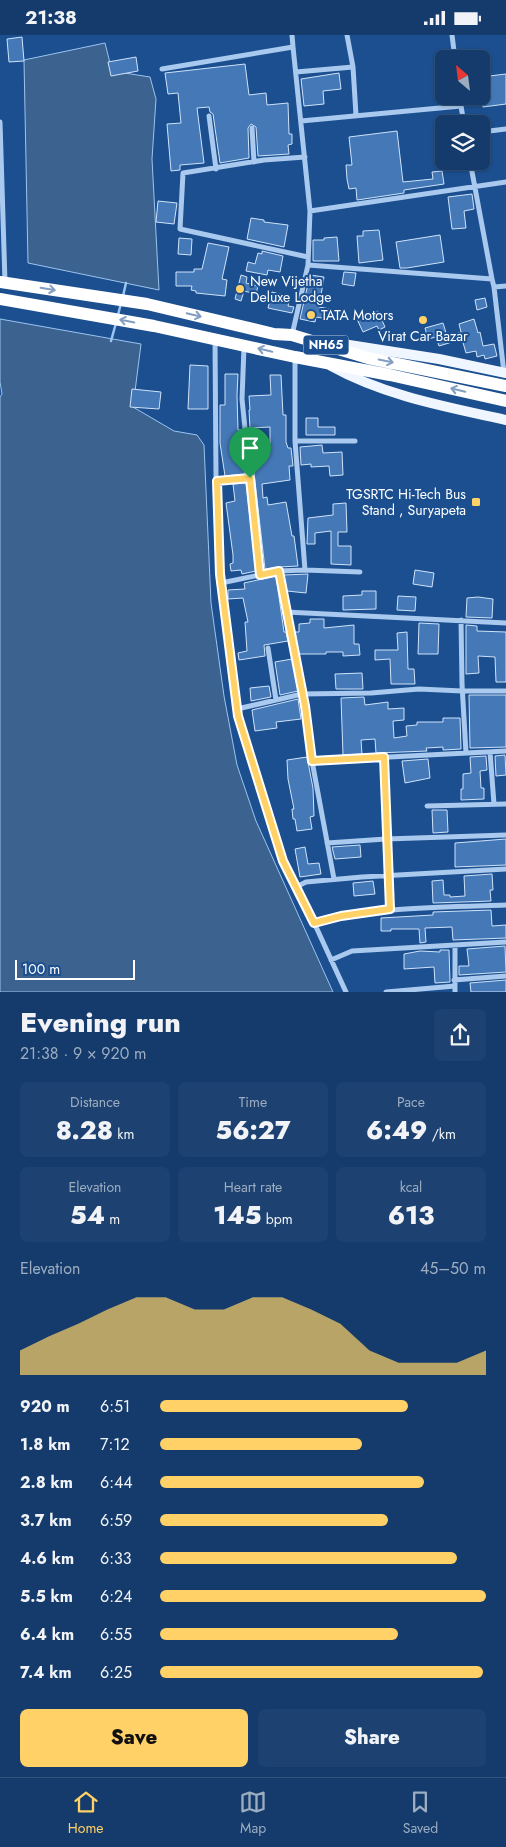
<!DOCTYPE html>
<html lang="en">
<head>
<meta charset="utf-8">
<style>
	body { margin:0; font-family:Jost,sans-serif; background:#1d4271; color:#f1f3f6; height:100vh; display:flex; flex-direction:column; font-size:19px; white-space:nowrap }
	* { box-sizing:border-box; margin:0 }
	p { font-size:16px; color:#9dadc1 }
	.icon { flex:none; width:28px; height:28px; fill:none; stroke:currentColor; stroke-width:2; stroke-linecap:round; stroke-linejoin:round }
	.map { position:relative; height:957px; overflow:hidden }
	.details { display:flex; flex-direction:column; background:#143b6b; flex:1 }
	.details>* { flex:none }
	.needle { width:32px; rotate:332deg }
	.tools { position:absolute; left:435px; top:15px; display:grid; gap:10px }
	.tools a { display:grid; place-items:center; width:55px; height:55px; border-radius:8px; background:#143b6b; box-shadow:0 1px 4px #0004,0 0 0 1px #33557e; font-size:25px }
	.scale { position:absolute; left:15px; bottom:12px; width:120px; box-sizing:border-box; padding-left:5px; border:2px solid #fff; border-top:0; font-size:14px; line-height:18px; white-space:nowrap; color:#fff; -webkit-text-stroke:4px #1b4f8f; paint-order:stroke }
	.pin { position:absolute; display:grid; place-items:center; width:42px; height:42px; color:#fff; margin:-51px -21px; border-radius:50% 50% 50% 0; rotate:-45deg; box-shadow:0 0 5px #0007 }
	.pin .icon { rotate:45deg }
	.round { display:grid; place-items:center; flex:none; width:52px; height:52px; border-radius:8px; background:#1d4271 }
	.head { display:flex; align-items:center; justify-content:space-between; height:85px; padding:0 20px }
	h1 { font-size:28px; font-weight:800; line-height:38px }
	.metrics { display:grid; grid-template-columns:repeat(3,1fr); gap:8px; height:85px; padding:5px 20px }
	.metrics div { display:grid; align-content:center; border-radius:8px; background:#1d4271; text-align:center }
	.metrics b { font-size:25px; font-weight:800 }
	.metrics small { font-size:14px; font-weight:400 }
	.metrics p { font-size:14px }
	.chart { height:140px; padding:10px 20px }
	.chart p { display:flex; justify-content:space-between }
	.chart svg { width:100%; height:90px; margin-top:5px; fill:#ffd166; opacity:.7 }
	.action { display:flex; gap:10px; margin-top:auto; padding:10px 20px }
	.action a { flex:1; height:58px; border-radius:8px; background:#ffd166; color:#111; font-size:20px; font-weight:800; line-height:58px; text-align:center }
	.action a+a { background:#1d4271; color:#f1f3f6 }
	ul { padding:0 20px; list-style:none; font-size:16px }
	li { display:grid; grid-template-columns:80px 60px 1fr; align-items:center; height:38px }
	li i { height:12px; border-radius:6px; background:#ffd166 }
	.status { display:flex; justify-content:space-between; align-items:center; height:35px; padding:0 25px; background:#143b6b; direction:ltr }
	.status svg { height:14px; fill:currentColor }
	.dock { display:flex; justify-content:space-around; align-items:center; height:70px; border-top:1px solid #33557e; background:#143b6b; font-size:14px; color:#9dadc1 }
	.dock a { display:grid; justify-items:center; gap:2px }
	.dock .active { color:#ffd166 }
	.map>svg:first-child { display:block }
</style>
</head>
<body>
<div class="status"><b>21:38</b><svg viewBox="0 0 49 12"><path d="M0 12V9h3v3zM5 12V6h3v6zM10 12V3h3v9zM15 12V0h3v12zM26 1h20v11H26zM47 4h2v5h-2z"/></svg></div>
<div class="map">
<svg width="506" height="957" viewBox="0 0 506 957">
	<rect width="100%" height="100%" fill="#1b4f8f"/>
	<!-- water -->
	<path fill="#3c6290" stroke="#9cc4f0" d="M105,8L112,36L150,42L156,64L152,124L159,255L28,228L24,25Z
		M0,284L141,309L133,372L174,396L197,400L204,410L211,568L224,661L237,730L256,786L333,957H0V362L2,359L0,347Z"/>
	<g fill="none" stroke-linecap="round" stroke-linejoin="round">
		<!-- stream -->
		<path stroke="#9cc4f0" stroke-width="2.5" d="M123,261L126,248
			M118,280L121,268
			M111,306L116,288"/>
	</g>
	<!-- building -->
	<path fill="#4478b7" stroke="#cfe3fa" d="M22,2L24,26L9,27L7,4Z
		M136,22L138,36L111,41L108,27Z
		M245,29L249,60L266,58L267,70L288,68L289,99H292V109L288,110L289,119L258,121L256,92L251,89L248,93L249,123L220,128L213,79L210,77L209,72L197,73L204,128L180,130V135L171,136L167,89L181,88L178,58L168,59L165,38Z
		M339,38L341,54L323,56L324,69L304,71L301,44Z
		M506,39V69L483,72L481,42Z
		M397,96L403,147L433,144L432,137L442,136L444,149L404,155V158L357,165L356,153L349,154L347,144L346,130H352L349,102Z
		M472,159L474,174L464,176L466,193L452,194L448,162Z
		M158,166L177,168L174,189L156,187Z
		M251,183L264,185V187L288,190L284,212L247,204Z
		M379,195L383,225L359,228L357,201H363V196Z
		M440,200L444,227L407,233H400L396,207Z
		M337,202L339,226H313V205H324V203Z
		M179,203L192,204L191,220L178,219Z
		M208,208L229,212L222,244L227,245L225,261L196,258V256L191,255L192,251H176V237H194V234H202Z
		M262,216L283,221L280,237L268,235L267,240L246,236L248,227L255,229L258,218L262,219Z
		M344,237L356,238L354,251L342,249Z
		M241,240L247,242L246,248L258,251L256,259L244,256L241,266L235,264Z
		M310,240L324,242L319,272L330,274L329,284L316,282L315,287L300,284Z
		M272,257L290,262L288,271L294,272L292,278L268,273Z
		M485,263L487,272L477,275L475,265Z
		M378,276L385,292L379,295L377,291L363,297L356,282L366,278L367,281Z
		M474,284L478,298L480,297L483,311L494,309L497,321L485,324L484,320L477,322L476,316L466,318L462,304L439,311L436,302L428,304L425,293L443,288L447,301L461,297L459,289Z
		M190,330L208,331V374H188Z
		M225,339H238L237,360L238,395H241L245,439L225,441L220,408V370H225Z
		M270,340H281L283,380H286V407L288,413H291L293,431H289L290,445L262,449L263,463L267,462L268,470L286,467L292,501H294L298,531L279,532L265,534L249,394H255L256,409L270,408V392L250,393L249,375H250L249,361L271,360Z
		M132,354L161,357L159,374L130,372Z
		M306,383H318V392H335V400H306Z
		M322,410L323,418L342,417L343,440L330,441L329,431L311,432V429L301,430L300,412Z
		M246,448L256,536L242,539L241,535L231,536L230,529L233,528V520L226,468L235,466L233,449Z
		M346,468L347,497H338V511H351V530L331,529V496L315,498V509H307L308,483L333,480V469Z
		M415,535L434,538L432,552L413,549Z
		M308,539L306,558L287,556L284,540Z
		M276,541L284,597H286L288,606L264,610L265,621L239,625L238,618L247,616L245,587H248L243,563L228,564V555L245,554L244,548Z
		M362,556H376V574L343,575V561L362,560Z
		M398,561L416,562L415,576L397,575Z
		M478,562L493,564L492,583L466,582L467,563Z
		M310,584H324V593L354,590V609H359L360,620L343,621V617H326V619H299L295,597H299V589L310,588Z
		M419,588L439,589L438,619H418Z
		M466,590L477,591V596L506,597V647H496L495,622L478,621L479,638L466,639Z
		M407,597L408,634H414L415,649H391L390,624L375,625V615H398L397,598Z
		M292,624L298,656L280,660L275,627Z
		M362,638L363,654H336L335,639Z
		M269,651L271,662L251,666L250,653Z
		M469,660H506V712L470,713Z
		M364,662L365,670L388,667V674L404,673V685L393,686L394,703L407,701L406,691L417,690V687H443V683H460L461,714L443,715V712L426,713L427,716L376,718L375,704L361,705L362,719L343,720L341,663Z
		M298,664L301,684L276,687L277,693L255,696L252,675Z
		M505,720L506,740L496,741L495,721Z
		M486,721L487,735L480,736L481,753H484V764L461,765V754H463V739L471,738L470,722Z
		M307,722L313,753L314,781L310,782L312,794L297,796L295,784H293L292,774H294L288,744L287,725Z
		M428,724L430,743L405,748L402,726Z
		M432,775H447L448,797L433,798Z
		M506,804V830L455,832V808Z
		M360,810L361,822L335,824L332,812Z
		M305,812L308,829L319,828L321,839L300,842L295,814Z
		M492,839L493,855H490L491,866L433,868L432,846L443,845L444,860H450V862L465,861L464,841Z
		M373,846L375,859L354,861L353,848Z
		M491,875L492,891L506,890V903L453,905L452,892L425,893L426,907L420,908L419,894H391V896H381V883L433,880V877Z
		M505,911L506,937L459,940V931H469L467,914Z
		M440,915H449L450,947L435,948L434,932L404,934V919L420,916L440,917Z
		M506,945V957H471L470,948Z"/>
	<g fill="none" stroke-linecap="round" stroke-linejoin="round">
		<!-- street -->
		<path stroke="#a9c9ee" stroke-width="5" d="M292,0L293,12
			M347,0L353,32
			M452,0L455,24
			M162,34L293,12L310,176L308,230L492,244L494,252
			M296,37L353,32L356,80
			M460,61L461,71
			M209,81L216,134
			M301,86L461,71L464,89
			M0,87L5,247
			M252,93L254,127
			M481,97L506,94
			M305,122L264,125L183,138L180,194L308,222
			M470,126L492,244
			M310,176L506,147
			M292,300L308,230
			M215,305L216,442L220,539L238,681L283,826L317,894L346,957
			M295,323V406L305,535
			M504,338L494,252L506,251
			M295,406H355
			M250,443L261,540
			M217,446L250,443L242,364L244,312
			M279,536L305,671L312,726L334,844
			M221,548L279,536L305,535L360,537
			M286,577L506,588
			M461,585L462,649L466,718
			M268,613L276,665
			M237,674L302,659L371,658L419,654L462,656H506
			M490,717L494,769
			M384,722L390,874
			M312,726L506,716
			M427,771L506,769
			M327,808L386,804L506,800
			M296,852L306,847L362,842L506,834
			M314,887C377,872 442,872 506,870
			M455,910V957
			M331,925L352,916L506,907
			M454,945L506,941
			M386,957L455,951"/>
		<!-- primary -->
		<path stroke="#f0f6ff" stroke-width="10" d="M330,307L439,324L506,338
			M331,331C385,361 447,372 506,385"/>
		<!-- highway -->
		<path stroke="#fff" stroke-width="12" d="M0,247L147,269L274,299L292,300L368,323L506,351
			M0,264L154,291L295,322L390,340L506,366"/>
	</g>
	<!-- one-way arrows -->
	<defs><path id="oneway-shaft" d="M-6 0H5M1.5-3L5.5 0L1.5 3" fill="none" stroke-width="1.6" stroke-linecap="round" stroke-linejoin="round" transform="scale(1.25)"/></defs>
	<g stroke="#829ec1">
		<use href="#oneway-shaft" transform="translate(48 254) rotate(9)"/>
		<use href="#oneway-shaft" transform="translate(194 280) rotate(13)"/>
		<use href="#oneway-shaft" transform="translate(127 286) rotate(-169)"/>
		<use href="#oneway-shaft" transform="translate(265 315) rotate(-167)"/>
		<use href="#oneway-shaft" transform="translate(386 326) rotate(12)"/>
		<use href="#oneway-shaft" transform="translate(458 355) rotate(-167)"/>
	</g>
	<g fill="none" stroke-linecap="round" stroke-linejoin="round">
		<defs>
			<path id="route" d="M250,443L260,540L279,536L305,671L312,726L384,722L390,874L341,881L314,888L283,826L238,681L220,539L217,446Z"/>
		</defs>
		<!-- route casing -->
		<use href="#route" stroke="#fff" stroke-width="10"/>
		<!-- route -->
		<use href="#route" stroke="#ffd166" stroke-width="6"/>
	</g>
	<!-- markers -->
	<g fill="#ffd166" stroke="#1b4f8f" stroke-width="2">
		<circle cx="240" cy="254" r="5"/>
		<circle cx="311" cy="280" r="5"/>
		<circle cx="423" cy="285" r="5"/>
		<rect x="471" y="462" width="10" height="10" rx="2.5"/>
	</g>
	<g text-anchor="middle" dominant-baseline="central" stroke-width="4" stroke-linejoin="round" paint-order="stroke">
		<!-- shield labels -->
		<rect fill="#1b4f8f" stroke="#bbcadd" stroke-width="1" x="303.5" y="300.5" width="45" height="19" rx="4"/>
		<g font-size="12" font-weight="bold" fill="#fff">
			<text x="326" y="310">NH65</text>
		</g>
		<!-- poi labels -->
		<g font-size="14" fill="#fff" stroke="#1b4f8f" text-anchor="start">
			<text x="250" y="246">New Vijetha<tspan x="250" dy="16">Deluxe Lodge</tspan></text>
			<text x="321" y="280">TATA Motors</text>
			<text x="423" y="301" text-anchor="middle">Virat Car Bazar</text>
			<text x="466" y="459" text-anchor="end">TGSRTC Hi-Tech Bus<tspan x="466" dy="16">Stand , Suryapeta</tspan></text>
		</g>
	</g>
</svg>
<div class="tools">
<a><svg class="needle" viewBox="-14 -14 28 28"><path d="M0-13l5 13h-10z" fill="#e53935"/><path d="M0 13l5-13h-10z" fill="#9dadc1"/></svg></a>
<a><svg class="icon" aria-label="layers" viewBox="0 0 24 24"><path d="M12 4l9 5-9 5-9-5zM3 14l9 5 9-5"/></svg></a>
</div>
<div class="scale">100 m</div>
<div class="pin" style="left:250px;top:443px;background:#1e9e55"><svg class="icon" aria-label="arrive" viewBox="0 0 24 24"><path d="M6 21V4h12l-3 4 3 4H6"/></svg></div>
</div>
<section class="details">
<div class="head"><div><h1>Evening run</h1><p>21:38 · 9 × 920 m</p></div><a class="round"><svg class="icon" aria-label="share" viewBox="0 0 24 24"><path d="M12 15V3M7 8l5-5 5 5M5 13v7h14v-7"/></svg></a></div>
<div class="metrics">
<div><p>Distance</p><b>8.28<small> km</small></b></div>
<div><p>Time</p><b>56:27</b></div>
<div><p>Pace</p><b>6:49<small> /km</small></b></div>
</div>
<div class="metrics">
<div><p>Elevation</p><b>54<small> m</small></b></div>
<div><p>Heart rate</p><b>145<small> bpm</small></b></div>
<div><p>kcal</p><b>613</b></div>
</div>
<div class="chart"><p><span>Elevation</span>45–50 m</p>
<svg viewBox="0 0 160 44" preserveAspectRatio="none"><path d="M0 44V32L10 25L20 19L30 12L40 6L50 6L60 12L70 12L80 6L90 6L100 12L110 19L120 32L130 38L140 38L150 38L160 32V44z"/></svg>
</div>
<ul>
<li><b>920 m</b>6:51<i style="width:76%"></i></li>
<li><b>1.8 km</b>7:12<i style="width:62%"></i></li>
<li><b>2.8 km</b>6:44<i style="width:81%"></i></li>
<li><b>3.7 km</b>6:59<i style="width:70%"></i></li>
<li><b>4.6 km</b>6:33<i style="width:91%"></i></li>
<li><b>5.5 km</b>6:24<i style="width:100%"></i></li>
<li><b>6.4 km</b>6:55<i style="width:73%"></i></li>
<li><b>7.4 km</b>6:25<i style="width:99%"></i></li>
</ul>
<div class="action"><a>Save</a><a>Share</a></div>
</section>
<nav class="dock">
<a class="active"><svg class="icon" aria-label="home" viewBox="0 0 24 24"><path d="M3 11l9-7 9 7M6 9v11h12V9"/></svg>Home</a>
<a><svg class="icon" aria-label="map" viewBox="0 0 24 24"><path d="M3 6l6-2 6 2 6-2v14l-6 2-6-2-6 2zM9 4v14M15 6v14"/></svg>Map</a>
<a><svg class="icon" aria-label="saved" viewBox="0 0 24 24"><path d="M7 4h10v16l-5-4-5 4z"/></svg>Saved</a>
</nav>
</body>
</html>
